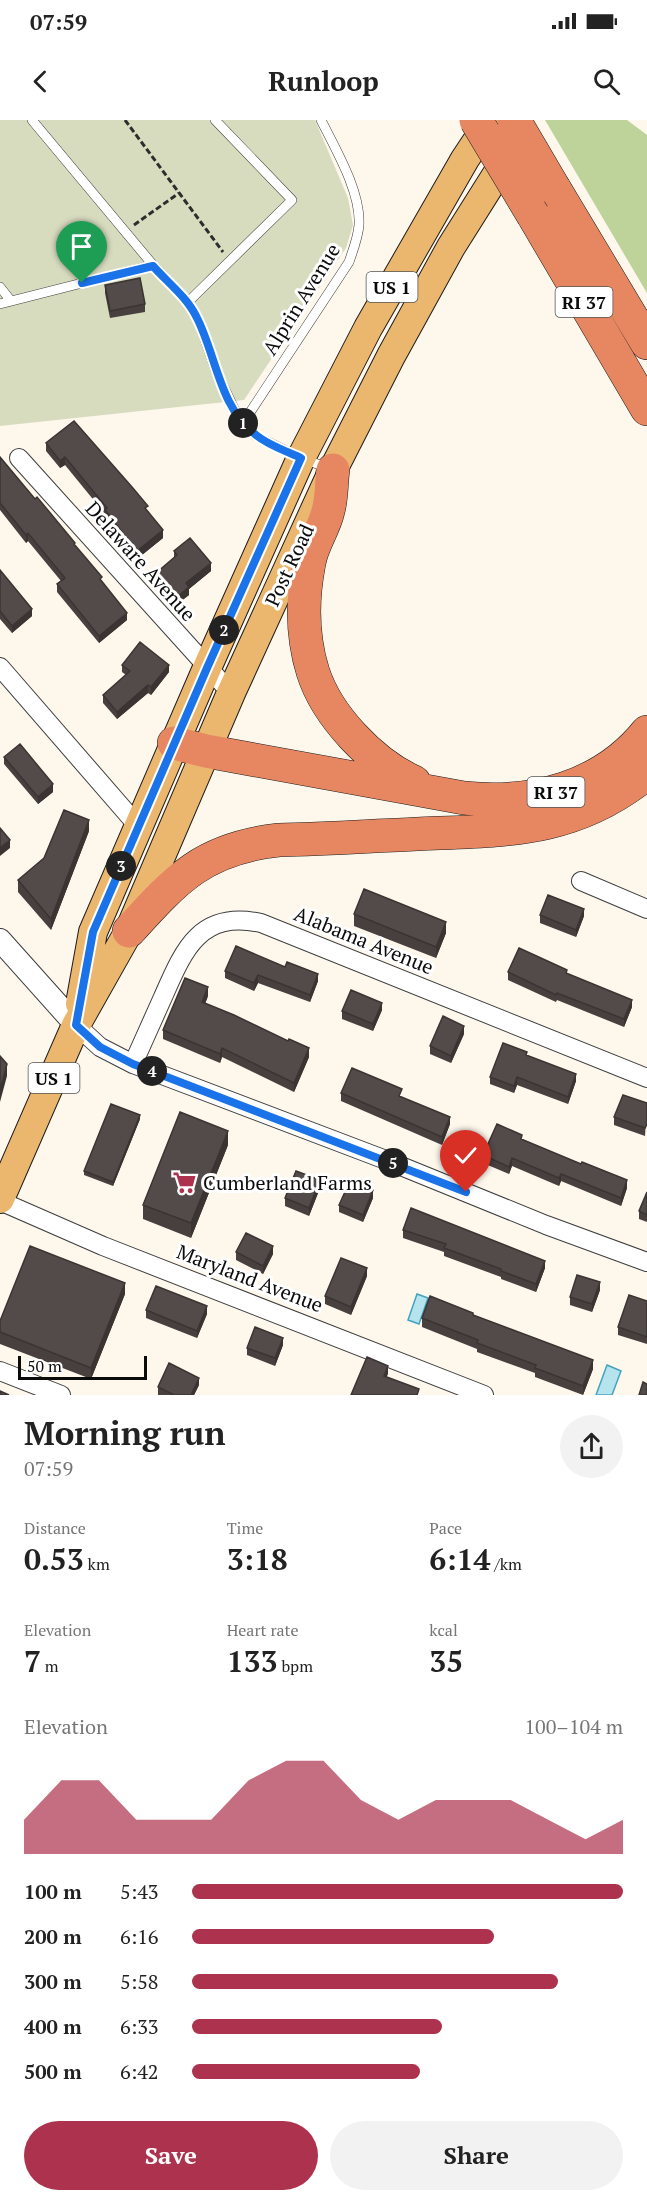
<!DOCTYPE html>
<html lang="en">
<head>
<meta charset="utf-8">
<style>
	body { margin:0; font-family:"PT Serif",serif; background:#f2f2f2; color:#222; height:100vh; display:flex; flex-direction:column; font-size:22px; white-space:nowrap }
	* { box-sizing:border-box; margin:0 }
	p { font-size:20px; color:#767676 }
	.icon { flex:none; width:33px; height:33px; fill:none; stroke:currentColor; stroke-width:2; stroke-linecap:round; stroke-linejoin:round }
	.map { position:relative; height:1275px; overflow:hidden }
	.panel { display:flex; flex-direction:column; background:#fff; flex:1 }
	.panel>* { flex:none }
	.scale { position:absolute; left:18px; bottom:15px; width:129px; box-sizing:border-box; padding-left:6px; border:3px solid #0b0b0b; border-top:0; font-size:16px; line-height:21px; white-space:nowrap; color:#0b0b0b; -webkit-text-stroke:4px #fff; paint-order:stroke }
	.pin { position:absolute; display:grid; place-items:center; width:51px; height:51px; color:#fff; margin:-62px -26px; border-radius:50% 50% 50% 0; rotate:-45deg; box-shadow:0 0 6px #0007 }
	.pin .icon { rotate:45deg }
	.km { position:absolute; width:30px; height:30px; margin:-15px; border-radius:50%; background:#222; color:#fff; font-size:16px; line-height:30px; text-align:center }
	.round { display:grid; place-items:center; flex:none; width:63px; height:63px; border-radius:32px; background:#f2f2f2 }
	.headline { display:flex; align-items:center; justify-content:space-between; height:102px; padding:0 24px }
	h1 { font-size:33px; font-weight:700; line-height:45px }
	.metrics { display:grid; grid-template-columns:repeat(3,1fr); gap:9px; height:102px; padding:6px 24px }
	.metrics div { display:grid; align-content:center }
	.metrics b { font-size:30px; font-weight:700 }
	.metrics small { font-size:16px; font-weight:400 }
	.metrics p { font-size:16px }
	.chart { height:168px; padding:12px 24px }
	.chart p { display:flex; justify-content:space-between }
	.chart svg { width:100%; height:108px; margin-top:6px; fill:#ad324d; opacity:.7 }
	.button { display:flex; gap:12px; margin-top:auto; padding:12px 24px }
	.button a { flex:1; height:69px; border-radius:36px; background:#ad324d; color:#fff; font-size:24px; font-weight:700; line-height:69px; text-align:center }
	.button a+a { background:#f2f2f2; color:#222 }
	ul { padding:0 24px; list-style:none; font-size:20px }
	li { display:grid; grid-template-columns:96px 72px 1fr; align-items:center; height:45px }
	li i { height:15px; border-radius:8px; background:#ad324d }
	.status { display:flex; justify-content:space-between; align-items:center; height:42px; padding:0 30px; background:#fff; direction:ltr }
	.status svg { height:16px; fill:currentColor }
	header { display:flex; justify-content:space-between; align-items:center; height:78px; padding:0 24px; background:#fff; font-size:27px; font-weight:700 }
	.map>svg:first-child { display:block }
</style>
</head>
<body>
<div class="status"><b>07:59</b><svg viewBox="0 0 49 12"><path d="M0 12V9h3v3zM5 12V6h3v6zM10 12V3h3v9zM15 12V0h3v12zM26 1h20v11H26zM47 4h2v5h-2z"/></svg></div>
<header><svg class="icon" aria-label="back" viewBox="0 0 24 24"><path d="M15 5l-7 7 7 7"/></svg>Runloop<svg class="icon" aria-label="search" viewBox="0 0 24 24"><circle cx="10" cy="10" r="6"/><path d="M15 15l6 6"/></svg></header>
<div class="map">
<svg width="647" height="1275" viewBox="0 0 647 1275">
	<rect width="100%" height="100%" fill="#fdf7ec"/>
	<!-- forest -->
	<path fill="#bdd39a" d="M545,0H627L647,15V173Z"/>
	<!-- cemetery -->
	<path fill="#d8dcbf" d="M0,0H315L348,78L353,105L346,128L244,280L0,306Z"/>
	<!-- water -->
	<path fill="#b5e4ef" stroke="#44a3bf" stroke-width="1.5" d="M417,1174L428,1178L419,1204L408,1200Z
		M607,1245L621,1251L612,1275H596Z"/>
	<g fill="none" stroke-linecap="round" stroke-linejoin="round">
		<defs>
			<path id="service" d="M32,0L153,145L188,182L198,199L216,251L239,299L256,316L301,338L328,348
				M0,167L11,181
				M188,182L292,80L215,0
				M0,184L153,145
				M243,303L349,142C353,130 358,118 359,105C361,72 336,30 321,0"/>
			<path id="minor" d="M19,338L231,573
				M0,547L138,706
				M581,761L647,789
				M76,905L100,927L133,944L386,1040L546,1105L647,1142
				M133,944C143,922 153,899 163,877C184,829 200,790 261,803L647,958
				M0,1081L103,1126L484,1275
				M0,1251L61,1275"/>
			<path id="tertiary" d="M0,820L76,905"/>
			<path id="primary" d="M80,884L93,812L207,548L301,338L368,208L465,39L491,0
				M0,1079L76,905L129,811L231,573L333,350L391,236L451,127L514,27"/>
			<path id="motorway" d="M554,68L647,223
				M533,95L647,289
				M333,350C331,363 332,378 328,391C324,409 312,424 309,443C302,479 302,517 313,552C327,596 372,643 414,662
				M174,623L206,631L464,678C532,685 602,668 647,612
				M129,811C177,758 204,728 279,720C325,719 371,716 417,714C506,710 574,713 647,653"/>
		</defs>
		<!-- service casing -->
		<use href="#service" stroke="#3e3e3e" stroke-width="10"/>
		<!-- minor casing -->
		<use href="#minor" stroke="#3e3e3e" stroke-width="20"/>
		<!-- tertiary casing -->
		<use href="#tertiary" stroke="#3e3e3e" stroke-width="24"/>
		<!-- primary casing -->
		<use href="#primary" stroke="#1c1c1c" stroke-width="30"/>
		<!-- motorway casing -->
		<use href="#motorway" stroke="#1c1c1c" stroke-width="34"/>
		<!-- path -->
		<path stroke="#2d2d2d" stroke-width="3" stroke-dasharray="6 3" stroke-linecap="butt" d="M125,0L223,132
			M134,105L179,73"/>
		<!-- service -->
		<use href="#service" stroke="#fff" stroke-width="9"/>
		<!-- minor -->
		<use href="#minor" stroke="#fff" stroke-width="18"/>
		<!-- tertiary -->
		<use href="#tertiary" stroke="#fff" stroke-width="22"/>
		<!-- primary -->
		<use href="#primary" stroke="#ebb76e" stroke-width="28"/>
		<!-- motorway -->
		<use href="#motorway" stroke="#e68761" stroke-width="33"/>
		<defs>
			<path id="motorway-bridge" d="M476,0L533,95
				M514,0L554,68"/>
		</defs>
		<!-- motorway-bridge casing -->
		<use href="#motorway-bridge" stroke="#1c1c1c" stroke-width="34" stroke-linecap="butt"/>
		<!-- motorway-bridge -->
		<use href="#motorway-bridge" stroke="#e68761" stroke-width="33"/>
	</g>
	<!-- wall -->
	<path fill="#47403f" d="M105,165L145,184V192L110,198L105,173Z
		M46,323L148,391L163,418L137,439L105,397V394L65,345L60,348L46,331Z
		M0,337L75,426L102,461L127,500L99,523L57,472V464L61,461L28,421L26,423L0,390Z
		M174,431L211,451L189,469V475L176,485L156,461V453L174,438Z
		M0,450L32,496L12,513L0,499Z
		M122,545L169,552L151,575L148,573L117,599L103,583V575L126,555L122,552Z
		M4,637L53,672L38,684L4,644Z
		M89,711L51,810L18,772V760Z
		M354,794L446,813L436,838L354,806Z
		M540,795L584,796L576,817L540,803Z
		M225,851L318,861L310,882L258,863L254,871L225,858Z
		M508,852L567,854L632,887L624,907L557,880L556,882L508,860Z
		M208,876L205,884L309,937L294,972L222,937L220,943L163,919V910Z
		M382,890L373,911L342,899V891Z
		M464,914L451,943L430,934V926Z
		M527,935L576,961L568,984L517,965L514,973L490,964V957Z
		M341,973L401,977L450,1004L442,1025L341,981Z
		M647,983L645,1016L614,1005V997Z
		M140,999L113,1066L84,1055V1051Z
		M522,1019L627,1068L621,1086L561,1061L559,1066L512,1046L509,1054L483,1043V1035Z
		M228,1025L191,1118L143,1099V1085Z
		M320,1068L309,1096L285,1086V1078Z
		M647,1072V1102L639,1099V1091Z
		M373,1078L363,1102L339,1092V1085Z
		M403,1110L545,1148L536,1172L501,1159V1157L444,1136V1132L403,1118Z
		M236,1132L273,1134L263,1154L236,1140Z
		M367,1156L351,1195L325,1184V1176Z
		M600,1170L592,1192L570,1185V1177Z
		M125,1174L91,1259L0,1224V1201Z
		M647,1181V1224L618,1215V1207Z
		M146,1190L207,1194L197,1218L146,1198Z
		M473,1195L593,1249L583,1275L535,1257V1253L477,1232V1229L422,1207V1198Z
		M283,1225L275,1246L247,1235V1228Z
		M199,1265L194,1275H158V1267Z"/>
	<!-- shaded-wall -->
	<path fill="#3a3433" d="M65,337V345L60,348V341Z
		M163,410V418L137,439V431Z
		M28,413V421L26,423V415Z
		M211,443V451L189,469V475L176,485V478L186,463Z
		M32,489V496L12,513V506Z
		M127,493V500L99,523V516Z
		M169,545V552L151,575V567Z
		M148,565V573L117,599V592Z
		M53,664V672L38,684V677Z
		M89,700V711L51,810V799Z
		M10,720V728L0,736V728Z
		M584,789V796L576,817V810Z
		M446,802V813L436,838V827Z
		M318,854V861L310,882V875Z
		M258,855V863L254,871V863Z
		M208,867V876L202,891V882Z
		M632,880V887L624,907V899Z
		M382,883V890L373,911V904Z
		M464,906V914L451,943V936Z
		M222,928V937L220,943V934Z
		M309,928V937L294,972V963Z
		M7,944V956L0,982V971Z
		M576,954V961L568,984V977Z
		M517,957V965L514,973V966Z
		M140,995V999L113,1066V1062Z
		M450,997V1004L442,1025V1017Z
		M228,1011V1025L191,1118V1103Z
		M512,1038V1046L509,1054V1047Z
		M561,1054V1061L559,1066V1058Z
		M320,1060V1068L309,1096V1088Z
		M627,1060V1068L621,1086V1078Z
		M373,1070V1078L363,1102V1095Z
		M273,1126V1134L263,1154V1146Z
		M545,1141V1148L536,1172V1164Z
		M367,1148V1156L351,1195V1187Z
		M600,1162V1170L592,1192V1184Z
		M125,1163V1174L91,1259V1248Z
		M207,1186V1194L197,1218V1211Z
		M283,1218V1225L275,1246V1238Z
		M593,1240V1249L583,1275V1266Z
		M388,1246V1254L384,1263V1256Z
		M199,1258V1265L194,1275H191Z"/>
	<!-- building -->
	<path fill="#534b49" stroke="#3a3433" stroke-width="1.5" d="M140,158L145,184L110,191L105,165Z
		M74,301L132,367L148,386L145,388L163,410L137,431L105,390L107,388L65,337L60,341L46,323Z
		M0,337L35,379L37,377L75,423L74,424L102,457L100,459L127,493L99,516L57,464L65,458L28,413L26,415L0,383Z
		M190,418L211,443L186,463L189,467L176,478L156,453L177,435L174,431Z
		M0,450L32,489L12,506L0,491Z
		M140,522L169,545L151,567L148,565L117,592L103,575L130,551L122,545Z
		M20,624L53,664L38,677L4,637Z
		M64,690L89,700L51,799L18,760L44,738Z
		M0,708L10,720L0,728Z
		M364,769L446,802L436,827L354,794Z
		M548,775L584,789L576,810L540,795Z
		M236,826L285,847L287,842L318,854L310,875L258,855L254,863L225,851Z
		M519,828L567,850L566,853L632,880L624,899L557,873L556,875L508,852Z
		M185,858L208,867L202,882L234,895L288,921L289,919L309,928L294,963L222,928L220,934L163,910Z
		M351,870L382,883L373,904L342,891Z
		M443,896L464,906L451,936L430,926Z
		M503,923L527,932L526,935L576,954L568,977L517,957L514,966L490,957Z
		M0,936L7,944L0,971Z
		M352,948L402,969L399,976L450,997L442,1017L341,973Z
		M623,975L647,983V1004L645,1008L614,997Z
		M111,984L140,995L113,1062L84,1051Z
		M180,992L228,1011L191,1103L143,1085Z
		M497,1004L522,1015L521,1019L581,1044L582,1042L627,1060L621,1078L561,1054L559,1058L512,1038L509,1047L483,1035Z
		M296,1051L320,1060L309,1088L285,1078Z
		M350,1061L373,1070L363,1095L339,1085Z
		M647,1072V1095L639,1091Z
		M411,1088L545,1141L536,1164L501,1151V1149L444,1128L446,1124L403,1110Z
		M246,1113L273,1126L263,1146L236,1132Z
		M30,1126L125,1163L91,1248L0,1212V1201Z
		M341,1138L367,1148L351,1187L325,1176Z
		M577,1155L600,1162L592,1184L570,1177Z
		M156,1166L207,1186L197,1211L146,1190Z
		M629,1175L647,1181V1217L618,1207Z
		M430,1176L473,1193V1195L593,1240L583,1266L535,1248L536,1245L477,1223L478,1220L422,1198Z
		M255,1207L283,1218L275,1238L247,1228Z
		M367,1237L388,1246L384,1256L419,1269L417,1275H351Z
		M169,1243L199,1258L191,1275H174L158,1267Z
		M643,1262L647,1264V1275H639Z
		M0,1271L9,1275H0Z"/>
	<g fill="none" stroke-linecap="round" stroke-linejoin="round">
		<defs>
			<path id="route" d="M82,163L153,146C168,163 187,177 197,198C216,235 220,289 256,315C268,325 286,331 301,338L207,548L93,812L76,905L100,927L133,944L466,1072"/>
		</defs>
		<!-- route casing -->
		<use href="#route" stroke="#fff" stroke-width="12"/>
		<!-- route -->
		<use href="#route" stroke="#1a73e8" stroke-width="8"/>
	</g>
	<!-- icons -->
	<defs>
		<symbol id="supermarket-bare" viewBox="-9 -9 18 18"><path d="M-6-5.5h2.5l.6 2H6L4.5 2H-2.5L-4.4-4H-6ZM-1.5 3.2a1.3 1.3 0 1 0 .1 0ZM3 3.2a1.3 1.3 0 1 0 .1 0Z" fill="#ad324d" stroke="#fff" stroke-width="2.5" paint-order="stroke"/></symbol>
	</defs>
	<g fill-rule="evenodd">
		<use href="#supermarket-bare" x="168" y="1046" width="33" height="33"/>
	</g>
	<g text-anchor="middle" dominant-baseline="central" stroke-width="6" stroke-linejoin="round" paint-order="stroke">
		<!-- shield labels -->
		<g fill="#fff" stroke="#545454" stroke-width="1.5">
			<rect x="366.5" y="152" width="51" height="30" rx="4.5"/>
			<rect x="555.5" y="167" width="57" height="30" rx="4.5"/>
			<rect x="527.5" y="657" width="57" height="30" rx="4.5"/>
			<rect x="28.5" y="943" width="51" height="30" rx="4.5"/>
		</g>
		<g font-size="18" font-weight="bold" fill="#0b0b0b">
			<text x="392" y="167">US 1</text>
			<text x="584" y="182">RI 37</text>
			<text x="556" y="672">RI 37</text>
			<text x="54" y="958">US 1</text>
		</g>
		<!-- street labels -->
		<g font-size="20" fill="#0b0b0b" stroke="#fff">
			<text transform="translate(301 179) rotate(-58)">Alprin Avenue</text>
			<text transform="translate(141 441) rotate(48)">Delaware Avenue</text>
			<text transform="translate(289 445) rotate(-65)">Post Road</text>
			<text transform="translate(364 820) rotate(22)">Alabama Avenue</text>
			<text transform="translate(250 1158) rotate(21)">Maryland Avenue</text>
		</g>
		<!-- poi labels -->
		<g font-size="20" fill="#0b0b0b" stroke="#fff" text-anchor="start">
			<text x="203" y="1062">Cumberland Farms</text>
		</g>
	</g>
</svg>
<div class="scale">50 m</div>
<div class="pin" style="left:82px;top:163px;background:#1e9e55"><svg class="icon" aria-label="arrive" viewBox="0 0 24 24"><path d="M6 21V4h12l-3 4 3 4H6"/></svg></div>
<div class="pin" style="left:466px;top:1072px;background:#d93025"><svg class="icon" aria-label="check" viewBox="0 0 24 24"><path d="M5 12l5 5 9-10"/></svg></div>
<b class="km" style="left:243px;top:303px">1</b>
<b class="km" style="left:224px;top:510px">2</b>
<b class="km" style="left:121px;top:746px">3</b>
<b class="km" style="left:152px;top:951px">4</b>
<b class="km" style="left:393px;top:1043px">5</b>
</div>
<section class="panel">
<div class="headline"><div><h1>Morning run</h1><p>07:59</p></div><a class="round"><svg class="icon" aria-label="share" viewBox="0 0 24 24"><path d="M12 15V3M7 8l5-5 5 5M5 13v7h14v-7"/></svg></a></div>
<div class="metrics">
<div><p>Distance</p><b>0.53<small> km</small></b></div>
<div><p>Time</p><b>3:18</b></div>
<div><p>Pace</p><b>6:14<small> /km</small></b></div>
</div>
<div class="metrics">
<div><p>Elevation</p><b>7<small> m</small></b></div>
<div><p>Heart rate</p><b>133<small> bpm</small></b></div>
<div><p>kcal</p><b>35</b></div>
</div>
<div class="chart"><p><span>Elevation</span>100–104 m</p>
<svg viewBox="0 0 160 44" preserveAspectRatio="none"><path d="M0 44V30L10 14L20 14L30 30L40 30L50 30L60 14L70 6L80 6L90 22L100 30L110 22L120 22L130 22L140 30L150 38L160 30V44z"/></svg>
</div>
<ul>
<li><b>100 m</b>5:43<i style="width:100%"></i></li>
<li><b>200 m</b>6:16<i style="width:70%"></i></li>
<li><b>300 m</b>5:58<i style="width:85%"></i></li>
<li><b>400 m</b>6:33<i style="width:58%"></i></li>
<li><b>500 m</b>6:42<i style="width:53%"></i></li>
</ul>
<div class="button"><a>Save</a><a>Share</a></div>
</section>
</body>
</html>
